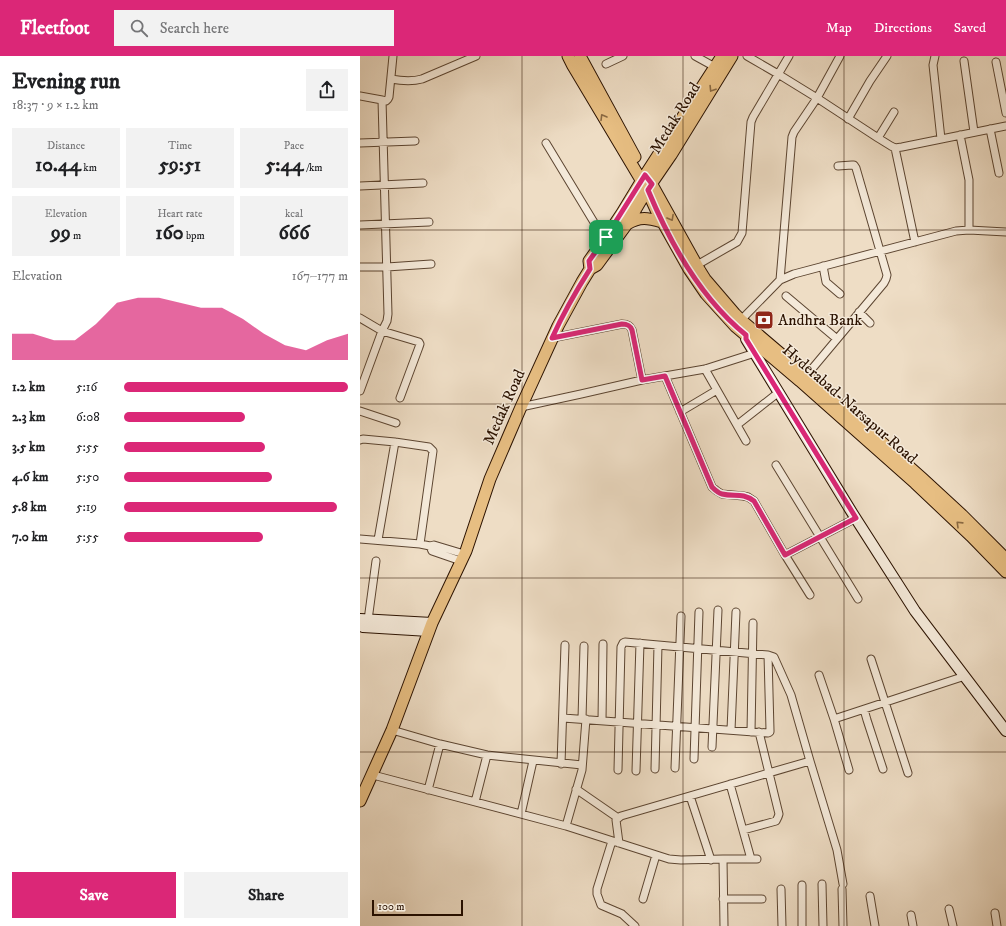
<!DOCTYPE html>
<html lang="en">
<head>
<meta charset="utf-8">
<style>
	body { margin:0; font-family:"IM FELL DW Pica",serif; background:#f2f2f2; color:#202124; height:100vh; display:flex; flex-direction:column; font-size:15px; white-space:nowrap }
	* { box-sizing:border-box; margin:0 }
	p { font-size:13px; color:#757577 }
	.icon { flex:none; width:22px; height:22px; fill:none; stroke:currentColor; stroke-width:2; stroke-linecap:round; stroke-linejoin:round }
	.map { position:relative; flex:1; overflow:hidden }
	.drawer { display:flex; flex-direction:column; background:#fff; width:360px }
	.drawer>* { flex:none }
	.scale { position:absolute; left:12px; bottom:10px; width:91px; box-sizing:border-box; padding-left:4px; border:2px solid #2b1200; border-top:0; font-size:11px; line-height:14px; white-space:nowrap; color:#2b1200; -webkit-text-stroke:3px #f4e9d9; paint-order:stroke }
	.pin { position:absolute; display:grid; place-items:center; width:34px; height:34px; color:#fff; margin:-17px; border-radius:8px; box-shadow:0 2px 6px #0006 }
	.round { display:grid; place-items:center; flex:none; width:42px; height:42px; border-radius:0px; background:#f2f2f2 }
	.overview { display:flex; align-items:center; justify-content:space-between; height:68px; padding:0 12px }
	h1 { font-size:22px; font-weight:700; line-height:30px }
	.figures { display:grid; grid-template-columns:repeat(3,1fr); gap:6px; height:68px; padding:4px 12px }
	.figures div { display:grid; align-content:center; border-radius:0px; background:#f2f2f2; text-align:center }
	.figures b { font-size:20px; font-weight:700 }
	.figures small { font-size:11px; font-weight:400 }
	.figures p { font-size:11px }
	.chart { height:112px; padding:8px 12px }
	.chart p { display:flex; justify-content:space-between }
	.chart svg { width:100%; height:72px; margin-top:4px; fill:#db2777; opacity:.7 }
	.action { display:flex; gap:8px; margin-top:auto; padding:8px 12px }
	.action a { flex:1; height:46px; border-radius:0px; background:#db2777; color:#fff; font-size:16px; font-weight:700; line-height:46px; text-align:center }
	.action a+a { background:#f2f2f2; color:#202124 }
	ul { padding:0 12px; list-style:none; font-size:13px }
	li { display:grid; grid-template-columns:64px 48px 1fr; align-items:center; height:30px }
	li i { height:10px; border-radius:5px; background:#db2777 }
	header { display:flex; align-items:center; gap:24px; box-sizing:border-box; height:56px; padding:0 20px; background:#db2777; color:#fff }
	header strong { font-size:19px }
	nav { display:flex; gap:22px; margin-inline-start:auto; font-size:14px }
	.search { width:280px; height:36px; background:#f2f2f2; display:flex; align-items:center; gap:10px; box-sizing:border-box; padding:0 14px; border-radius:0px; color:#757577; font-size:15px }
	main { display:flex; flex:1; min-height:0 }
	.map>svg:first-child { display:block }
</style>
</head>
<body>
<header>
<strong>Fleetfoot</strong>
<div class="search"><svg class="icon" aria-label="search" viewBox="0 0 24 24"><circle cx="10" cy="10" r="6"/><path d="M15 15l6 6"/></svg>Search here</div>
<nav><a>Map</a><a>Directions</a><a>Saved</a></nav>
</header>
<main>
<section class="drawer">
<div class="overview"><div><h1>Evening run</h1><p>18:37 · 9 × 1.2 km</p></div><a class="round"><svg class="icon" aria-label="share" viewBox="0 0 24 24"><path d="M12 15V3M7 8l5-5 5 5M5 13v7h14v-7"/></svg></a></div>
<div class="figures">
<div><p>Distance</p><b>10.44<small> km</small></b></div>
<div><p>Time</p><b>59:51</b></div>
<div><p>Pace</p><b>5:44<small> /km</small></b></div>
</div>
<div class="figures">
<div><p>Elevation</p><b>99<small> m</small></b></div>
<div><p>Heart rate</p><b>160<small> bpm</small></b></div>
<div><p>kcal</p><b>666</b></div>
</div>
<div class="chart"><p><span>Elevation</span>167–177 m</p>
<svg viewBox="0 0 160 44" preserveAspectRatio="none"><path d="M0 44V28L10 28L20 32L30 32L40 22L50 9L60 6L70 6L80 9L90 12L100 12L110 19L120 28L130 35L140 38L150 32L160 28V44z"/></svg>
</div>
<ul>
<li><b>1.2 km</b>5:16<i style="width:100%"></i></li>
<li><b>2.3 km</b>6:08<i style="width:54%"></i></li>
<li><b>3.5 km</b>5:55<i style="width:63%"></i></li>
<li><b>4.6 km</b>5:50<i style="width:66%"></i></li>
<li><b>5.8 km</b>5:19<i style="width:95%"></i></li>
<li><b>7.0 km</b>5:55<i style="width:62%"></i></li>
</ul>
<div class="action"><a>Save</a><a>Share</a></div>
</section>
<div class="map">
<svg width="646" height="870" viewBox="0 0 646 870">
	<rect width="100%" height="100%" fill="#eeddc5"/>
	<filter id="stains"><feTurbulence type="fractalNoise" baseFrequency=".005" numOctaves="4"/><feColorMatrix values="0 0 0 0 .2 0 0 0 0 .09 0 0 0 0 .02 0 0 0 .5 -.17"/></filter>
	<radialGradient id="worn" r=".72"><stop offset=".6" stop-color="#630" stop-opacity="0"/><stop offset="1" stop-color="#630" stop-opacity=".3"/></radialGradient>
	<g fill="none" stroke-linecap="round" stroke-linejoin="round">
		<defs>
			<path id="street" d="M335,0L355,11
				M387,0L418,18L457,42L518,82L531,90L535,92L542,91L646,70
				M575,0L573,9L581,83
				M604,5L614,76
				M636,6L646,57
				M246,8L263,0
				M31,23C42,25 51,26 62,23L116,0
				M0,40L22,44L28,258L27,265L22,275L0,335
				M22,44L26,45L28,43L29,41L33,0
				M488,63L510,25L527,0
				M630,73L639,117
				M600,79L609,124V174
				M518,82L534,56
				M0,87L55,85
				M186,87L235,168L246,181
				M535,92L555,186
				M0,130L63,127
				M0,169L69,166
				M337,209L377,186L382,177L391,66L393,61L429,0
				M463,210L466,226L480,238
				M0,211H27L71,208
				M420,224L432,81L434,76L457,42L480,0
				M426,240L477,283
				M499,256L510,267
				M0,262L22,275L59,286L60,288L59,291L40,342
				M381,264L420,224L434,218L596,175L609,174L646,176
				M192,282L262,268C267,268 270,269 272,274L282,324
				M345,313L386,385
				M305,320L352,431L357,435L362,438L383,440L388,441L394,445L425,499L450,539
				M446,320L524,227L526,223L527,219L496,112L494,109H492L478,110
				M161,351L221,338L282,324L345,313L395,297
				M0,355L36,367
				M320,356L357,334
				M377,369L419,336
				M0,384L3,383L35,386L69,391L73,395L60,488
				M416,409L498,543
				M0,483L60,488L70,490L74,489L104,498
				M18,484L35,386
				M70,490L72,495L101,505
				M425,499L496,462
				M8,564L16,505
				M511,603L548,717
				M459,619L474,663
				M505,653V657L507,664L523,713
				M203,662L408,677L410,676V674L408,599
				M222,663L224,590
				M242,665L243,588
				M32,674L80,688L127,699L222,709
				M371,674L376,556
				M391,676L393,567
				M352,691L358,554
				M334,703L339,556
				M450,705L477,794L483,828
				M201,708L205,589
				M315,712L321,560
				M295,713L298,589
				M258,714L261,591L263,587L265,586L408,599L414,601L431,639L450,705L261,760L256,764L259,787
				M489,714L474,663L605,620
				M276,715L280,587
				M13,719L206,770L309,803L321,804L363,803L364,870
				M370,728L391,803
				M216,733L258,762
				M68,734L80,688
				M330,740L351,804
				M115,746L127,699
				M161,758L173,705
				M206,770L222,714L226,663
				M383,774L416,765L418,761L419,758L399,676
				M252,785L237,833V838L241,849L262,858L275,870
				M363,803H397
				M462,828L463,870
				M421,833L422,870
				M482,833L483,870
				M510,840L515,870
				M283,843L296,799
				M363,843H402
				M589,853L593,870
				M635,857L637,870
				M551,859L553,870
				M442,870V829"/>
			<path id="secondary" d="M386,279V283L491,455L555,555L646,675
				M0,563L72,567
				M3,571L69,575"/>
			<path id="primary" d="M208,0L213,10L287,134L297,156L329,213L346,238L375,270L440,325L555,427L611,480L646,516
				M220,0L275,101
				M291,127L340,215L345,223L375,258L381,264L455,327L562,422L602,459L646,503
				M267,168C280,160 288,162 302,166
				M230,213L229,205L246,181L262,157L282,124L362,0
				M0,745L32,674L72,567L106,495L130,423L161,351L198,270L222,226L230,213L237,209L267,168L287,134L311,99L372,0"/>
		</defs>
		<!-- street casing -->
		<use href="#street" stroke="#5c4531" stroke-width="9"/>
		<!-- secondary casing -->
		<use href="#secondary" stroke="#2b1200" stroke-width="12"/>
		<!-- primary casing -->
		<use href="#primary" stroke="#2b1200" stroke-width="13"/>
		<!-- street -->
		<use href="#street" stroke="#f4e9d9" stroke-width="7"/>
		<!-- secondary -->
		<use href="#secondary" stroke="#f4e9d9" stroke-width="10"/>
		<!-- primary -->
		<use href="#primary" stroke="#e7be82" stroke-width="11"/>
	</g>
	<!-- one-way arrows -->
	<defs><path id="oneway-chevron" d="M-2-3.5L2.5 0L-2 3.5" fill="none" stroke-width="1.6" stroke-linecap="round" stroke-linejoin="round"/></defs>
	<g stroke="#896841">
		<use href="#oneway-chevron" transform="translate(352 33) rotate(122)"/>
		<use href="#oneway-chevron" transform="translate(243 61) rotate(-121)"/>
		<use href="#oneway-chevron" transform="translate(311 162) rotate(61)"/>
		<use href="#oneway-chevron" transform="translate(599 468) rotate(-136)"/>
	</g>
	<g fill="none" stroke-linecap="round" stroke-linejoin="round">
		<defs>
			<path id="route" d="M285,119L292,128L288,134C310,187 340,242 386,279V283L496,462L425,499L394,445C382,436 375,441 362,438C358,437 355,434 352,431L305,320L282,324L272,274C270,269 267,268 262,268L192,282C203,258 216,235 230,213L229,205L246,181Z"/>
		</defs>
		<!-- route casing -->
		<use href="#route" stroke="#fff" stroke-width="8"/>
		<!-- route -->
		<use href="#route" stroke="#db2777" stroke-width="5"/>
	</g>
	<!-- grid -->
	<path fill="none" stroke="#2b1200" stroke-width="1" stroke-opacity="0.55" d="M162,0V870M323,0V870M484,0V870M0,174H646M0,348H646M0,522H646M0,696H646"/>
	<!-- icons -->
	<defs>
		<symbol id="bank-square" viewBox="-11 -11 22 22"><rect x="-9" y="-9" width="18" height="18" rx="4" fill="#8f2418" stroke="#f4e9d9"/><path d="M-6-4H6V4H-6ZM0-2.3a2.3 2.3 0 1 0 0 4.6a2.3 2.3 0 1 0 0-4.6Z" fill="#fff"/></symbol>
	</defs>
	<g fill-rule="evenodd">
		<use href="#bank-square" x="393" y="253" width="22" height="22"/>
	</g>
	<g text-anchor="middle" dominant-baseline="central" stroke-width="3" stroke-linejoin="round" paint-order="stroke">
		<!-- street labels -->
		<g font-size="16" fill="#2b1200" stroke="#f4e9d9">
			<text transform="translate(315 62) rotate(-58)">Medak Road</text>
			<text transform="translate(490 348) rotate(41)">Hyderabad-Narsapur Road</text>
			<text transform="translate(144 351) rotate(-66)">Medak Road</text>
		</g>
		<!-- poi labels -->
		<g font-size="16" fill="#2b1200" stroke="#f4e9d9" text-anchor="start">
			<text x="418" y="264">Andhra Bank</text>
		</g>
	</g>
	<rect width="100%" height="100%" filter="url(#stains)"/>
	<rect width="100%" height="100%" fill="url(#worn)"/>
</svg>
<div class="scale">100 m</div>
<div class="pin" style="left:246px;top:181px;background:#1e9e55"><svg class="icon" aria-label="arrive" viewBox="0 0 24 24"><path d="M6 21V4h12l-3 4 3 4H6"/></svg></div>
</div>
</main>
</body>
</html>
